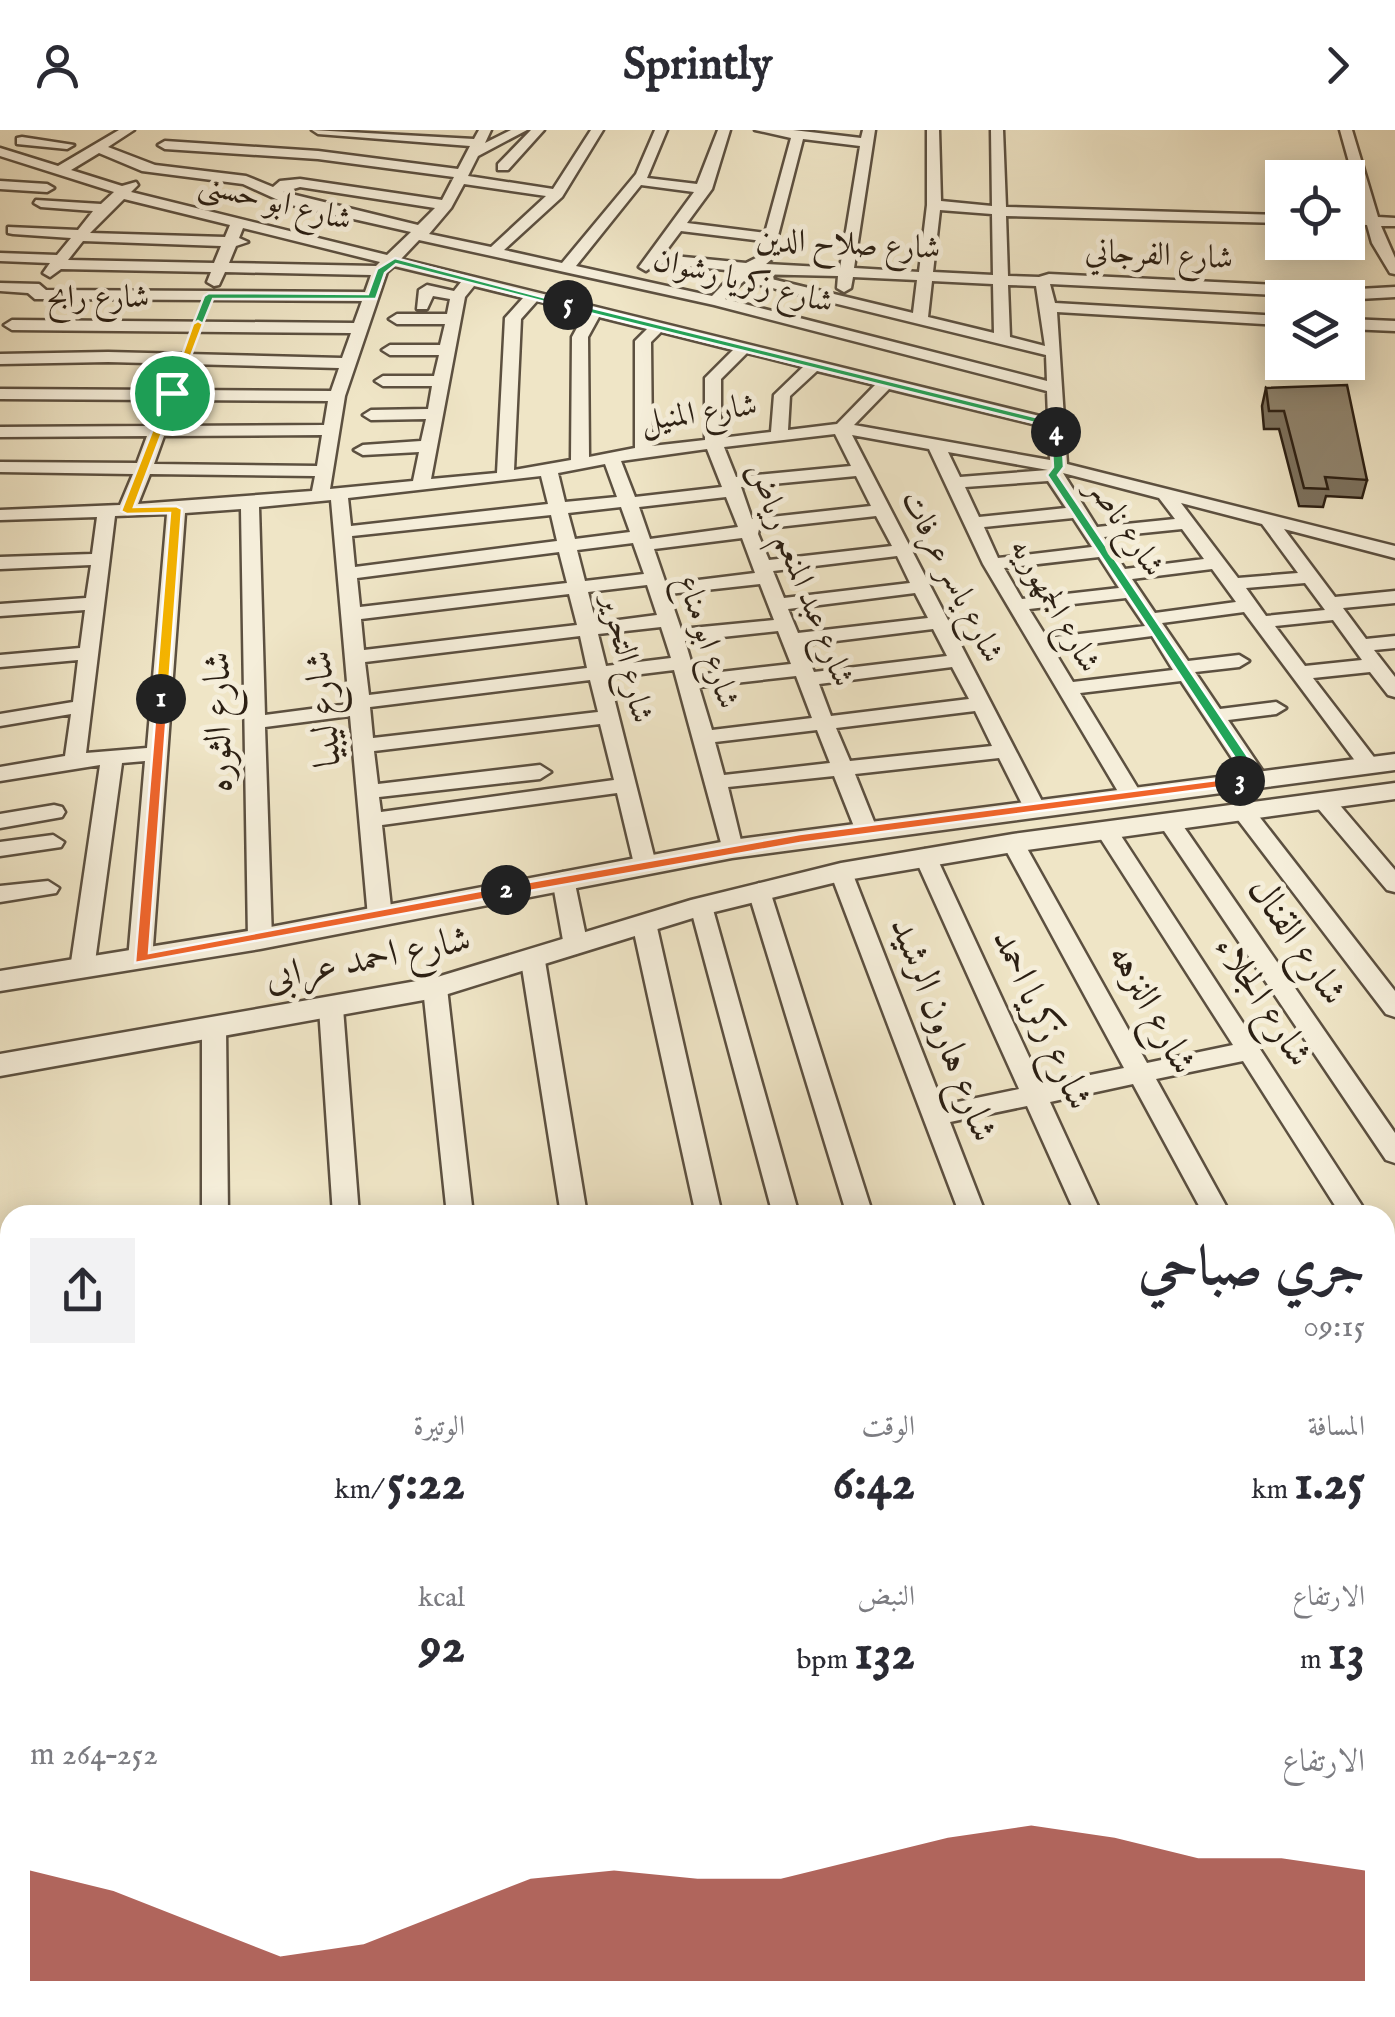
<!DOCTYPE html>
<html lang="ar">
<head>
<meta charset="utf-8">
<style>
	body { margin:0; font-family:"IM FELL English",Amiri,serif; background:#f2f2f3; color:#2b2b33; direction:rtl; height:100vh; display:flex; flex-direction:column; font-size:38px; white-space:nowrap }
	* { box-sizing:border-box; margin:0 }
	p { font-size:32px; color:#7c7c81 }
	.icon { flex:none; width:55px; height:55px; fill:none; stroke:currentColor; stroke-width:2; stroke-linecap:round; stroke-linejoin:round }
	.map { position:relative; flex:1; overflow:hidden; direction:ltr }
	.drawer { position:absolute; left:0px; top:1075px; width:1395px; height:812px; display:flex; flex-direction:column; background:#fff; border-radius:30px 30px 0 0; box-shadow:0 5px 25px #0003; direction:rtl }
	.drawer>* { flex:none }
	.tools { position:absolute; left:1265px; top:30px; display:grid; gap:20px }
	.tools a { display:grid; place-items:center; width:100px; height:100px; border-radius:0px; background:#fff; box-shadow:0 5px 25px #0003; font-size:50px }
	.pin { position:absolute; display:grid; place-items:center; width:85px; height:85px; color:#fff; margin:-42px; border:5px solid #fff; border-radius:50%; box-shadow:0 2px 10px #0007 }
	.km { position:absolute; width:50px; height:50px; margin:-25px; border-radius:50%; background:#222; color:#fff; font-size:28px; line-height:50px; text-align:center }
	.round { display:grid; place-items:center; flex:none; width:105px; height:105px; border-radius:0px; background:#f2f2f3 }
	.headline { display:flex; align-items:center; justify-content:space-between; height:170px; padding:0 30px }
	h1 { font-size:55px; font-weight:700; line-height:75px }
	.figures { display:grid; grid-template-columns:repeat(3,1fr); gap:15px; height:170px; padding:10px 30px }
	.figures div { display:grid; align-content:center }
	.figures b { font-size:50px; font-weight:700 }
	.figures small { font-size:28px; font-weight:400 }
	.figures p { font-size:28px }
	.chart { height:280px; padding:20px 30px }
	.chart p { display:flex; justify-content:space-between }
	.chart svg { width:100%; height:180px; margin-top:10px; fill:#8f2418; opacity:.7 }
	header { display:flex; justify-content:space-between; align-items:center; height:130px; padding:0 30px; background:#fff; font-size:45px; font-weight:700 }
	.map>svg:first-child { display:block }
</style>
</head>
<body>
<header><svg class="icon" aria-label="forward" viewBox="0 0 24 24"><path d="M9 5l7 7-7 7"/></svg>Sprintly<svg class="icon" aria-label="person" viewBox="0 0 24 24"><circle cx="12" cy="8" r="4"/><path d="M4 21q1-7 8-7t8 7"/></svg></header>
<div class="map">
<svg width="1395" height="1887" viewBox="0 0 1395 1887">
	<rect width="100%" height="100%" fill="#efe5c6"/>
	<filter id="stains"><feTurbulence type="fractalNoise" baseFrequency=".002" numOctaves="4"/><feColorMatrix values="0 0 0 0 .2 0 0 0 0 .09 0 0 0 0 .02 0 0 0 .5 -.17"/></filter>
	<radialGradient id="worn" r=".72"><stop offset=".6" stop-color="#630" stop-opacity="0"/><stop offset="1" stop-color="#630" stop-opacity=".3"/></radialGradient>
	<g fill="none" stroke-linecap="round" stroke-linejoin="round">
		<defs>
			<path id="minor" d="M119,0H134L108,17L155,35L246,46L273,57L280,51L300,49L442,70L454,47L318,29L165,19L158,15L165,11L318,21L458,39L470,16L318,4L312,0L474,9L479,0H491L485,13L511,0H527L478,26L468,46L553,59L591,0H603L562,67L504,120L562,133L636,44L655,0H667L647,48L697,54L718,0H730L712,59L687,93L765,103L791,8L755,0H793L861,8L863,0H875L854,138L919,142L927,75V0H939L941,71L992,76L991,0H1003L1006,77L1282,85V93L1006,86L1008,146L1039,147L1049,144L1359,159L1395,157V167L1359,169L1050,154L1055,173L1282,186V195L1057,182L1067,334L1395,416V428L1284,399L1335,467L1395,461V473L1343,478L1366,509L1395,506V518L1374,520L1395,547V567L1388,565L1370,542L1313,548L1380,635L1376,640H1362L1244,482L1162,493L1188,531L1239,525L1249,531L1239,537L1195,542L1220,579L1276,572L1286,578L1276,584L1228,590L1268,649L1257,656L1249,654L1181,551L1080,563L1142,665L1139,670H1123L983,434L929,319L852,305L1045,677L1042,682H1026L999,628L855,644L877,699L866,706L855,699L834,646L728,657L743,719L732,726L724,724L674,540L609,548L656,734L653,739H637L634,734L617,663L382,695L392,787L380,795L368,787L350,586L265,597L272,809L260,817L248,809L241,379L185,383L152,830L140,838L128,830L145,631L122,633L94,839L82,847L74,845L70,839L100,635L0,651V637L65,626L71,584L0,596V584L73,572L78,530L0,537V525L80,518L85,480L0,486V474L86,468L91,435L0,439V427L92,424L97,387L0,390V380L120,375L133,344L0,342V332L137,333L147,306L0,307V297L151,296L161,270L0,269V259L165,260L171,247L177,245L185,250L181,260L331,261L339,238L108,232L0,234V224L108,222L342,228L351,203L12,200L4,195L12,190L354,193L362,171L35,169L28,163L0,161V153L39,154L46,160L365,162L371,145L225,142L219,155L214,156L207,152L211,142L61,139L50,147L43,143L50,133L0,131V123L57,125L71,108L13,104L8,103V97L78,100L93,81L41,77L34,73L36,70L101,74L114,62L0,26V18L58,36ZM803,9L860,16L840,138L766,134L772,129ZM99,23L142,41L243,54L287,74L411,102L387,125L131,62L138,55L136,52L122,56L71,40ZM464,54L546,66L491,117L429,104L451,78ZM641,55L694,62L639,137L646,141L657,133L736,141L712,166L576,136ZM300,57L435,78L418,95L283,62ZM124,69L230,95L225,107L90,103ZM940,80L992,84L993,145L933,142ZM243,98L380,132L376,136L229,133L236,116L248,112L239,108ZM681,101L763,111L758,127L746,133L663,125ZM419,110L714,175L1047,261L1048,288L401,129ZM83,111L221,116L214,133L68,130ZM394,136L461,152L454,161L427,155L419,160L417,179H427L433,166L450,169L447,184H397L389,189L397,194H445L440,215H390L382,220L390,225H439L434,246H383L375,251L383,256H432L428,279L371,280L363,285L371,290L426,289L421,311L363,315L354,320L363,325L419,322L413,351L330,359L345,266L387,142ZM751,144L838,146L837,158L844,162L851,158L853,147L917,150L913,183ZM744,151L1046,225L1047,251L725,169ZM932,151L993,154L994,203L928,187ZM1008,155L1036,156L1045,216L1010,207ZM474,156L523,168L505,188L497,343L431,349L465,167ZM537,171L585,183L572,207L571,330L514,340L521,189ZM599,187L647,199L635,211V318L589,327L588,207ZM661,202L733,220L705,248V310L652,316L651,212ZM747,223L803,237L774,265L771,302L721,308V249ZM817,241L875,255L837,294L788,300L790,266ZM889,259L1049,298L1050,330L854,295ZM178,270L328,271L324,295L168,296ZM835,304L851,336L736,347L724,317ZM322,305L317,336L154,334L164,306ZM707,319L722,357L635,367L621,331ZM948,322L1048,340L960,347ZM605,334L617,367L565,372L558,343ZM1063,343L1159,368L1175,389L1097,397ZM150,344L315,346L312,361L138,374ZM541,346L548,374L351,396L348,368ZM856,346L871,376L752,389L741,357ZM1048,351L1066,378L979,387L965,357ZM726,367L738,397L650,409L639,377ZM331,370L349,574L265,585L259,377ZM1181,373L1262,394L1298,443L1238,448ZM621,377L630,402L575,409L568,383ZM167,384L147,618L86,623L115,386ZM551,385L557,411L355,437L352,406ZM876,386L892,416L769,430L758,404L759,399ZM1073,388L1092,417L998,428L984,397ZM1182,399L1204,429L1125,439L1104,407ZM742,408L755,443L666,454L654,419ZM633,413L644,444L585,451L577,420ZM559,422L567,453L360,477L357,448ZM897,426L910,453L784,468L773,441ZM1099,427L1119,458L1022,469L1004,438ZM1212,439L1236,472L1155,483L1132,449ZM1305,453L1325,480L1266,486L1246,458ZM760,454L774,490L681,499L669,464ZM647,455L657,485L596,493L588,462ZM915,463L928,488L798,503L788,479ZM569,464L577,495L364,520L361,489ZM1126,468L1145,496L1047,508L1029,479ZM1333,490L1362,530L1305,536L1275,496ZM661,497L671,528L606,536L598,504ZM933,499L947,526L814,542L803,515ZM778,501L791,534L695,545L685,511ZM580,506L587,538L369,565L365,532ZM1152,506L1173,540L1073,552L1053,519ZM952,537L969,569L831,586L819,554ZM796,546L812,588L712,600L699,557ZM590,550L598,582L373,608L370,577ZM975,581L992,616L850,631L836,598ZM600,594L614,650L381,682L379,667L540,649L551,642L540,635L378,654L374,621ZM817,600L830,633L724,645L715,612Z
				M531,0H544L508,40H498V34Z
				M1340,0H1352L1378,87L1395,88V96H1381L1395,128V144L1390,143L1372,113L1367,95L1348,94V86H1364Z
				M22,7L74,15L67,19L17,14V8Z
				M0,51L47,54L54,58L47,62L0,59Z
				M1348,189L1395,191V201L1348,199Z
				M1324,664L1332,666L1395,740V762L1387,760L1316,676L1313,671Z
				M1243,674L1251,676L1395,861V887L1386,884L1235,686L1232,681L1235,676Z
				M54,675L62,677L65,682L62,687L0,698V684Z
				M1169,685L1177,687L1395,1003V1033L1386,1030L1158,692Z
				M1106,693L1114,695L1368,1085H1341L1243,931L1156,949L1231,1085H1204L1133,954L1050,972L1102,1085H1076L1027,976L950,992L986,1085H960L830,742L841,735L852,742L943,975L1019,959L914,726L925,719L936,726L1042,955L1124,938L1002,713L1013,706L1024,713L1147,933L1233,915L1095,700Z
				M53,705L64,712L61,717L0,726V712Z
				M563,742L574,749L588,816L576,824L564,816L552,749Z
				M48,751L59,758L56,763L0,772V756Z
				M759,753L770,761L873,1085H847L748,761Z
				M701,768L712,776L799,1085H773L690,776Z
				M644,785L656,793L722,1085H696L632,793Z
				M533,823L545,831L587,1085H561L521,831Z
				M435,850L447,858L473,1085H447L423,858Z
				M331,869L343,878L359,1085H333L319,878Z
				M214,889L226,898L228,1085H202V898Z
				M1385,1121L1395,1125V1159L1385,1155Z
				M10,1184V1208L0,1210V1186Z
				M10,1281V1307L0,1308V1282Z
				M1385,1375L1395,1379V1421L1385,1417Z
				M10,1395V1423L0,1424V1396Z
				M1395,1481V1511L1385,1513V1483Z
				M10,1508V1538L0,1539V1509Z
				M1385,1524L1395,1528V1577L1385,1573Z
				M10,1711V1832L0,1833V1715Z
				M10,1863V1878H37V1887H0L6,1865Z
				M139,1878H175V1887H137Z
				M311,1878H347L348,1887H310Z
				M463,1878H549L546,1887H459Z
				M671,1878H707L710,1887H672Z
				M856,1878H892L895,1887H857Z
				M1004,1878H1040L1043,1887H1005Z
				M1169,1878H1205L1209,1887H1171Z
				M1340,1878H1377L1381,1887H1343Z"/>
			<path id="tertiary" d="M1395,624V640L732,728L260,819L0,861V841L260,799L732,710Z
				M1395,653V669L1013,722L841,751L706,784L435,868L0,946V924L434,848L691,770L841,733L1013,704Z"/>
		</defs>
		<!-- minor casing -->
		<use href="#minor" stroke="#5c5040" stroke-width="5"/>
		<!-- tertiary casing -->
		<use href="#tertiary" stroke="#5c5040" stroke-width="5"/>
		<!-- minor -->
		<use href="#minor" fill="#f5eeda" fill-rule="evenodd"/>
		<!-- tertiary -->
		<use href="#tertiary" fill="#f5eeda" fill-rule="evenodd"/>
	</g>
	<!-- wall -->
	<path fill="#7d7360" stroke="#2b1f13" stroke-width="2.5" d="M1266,258L1367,350L1362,368L1326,366L1323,377L1299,376L1279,299H1264L1262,276Z"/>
	<!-- building -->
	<path fill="#918670" stroke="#2b1f13" stroke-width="2.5" d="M1347,255L1367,350L1325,347L1328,359L1304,358L1284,281H1269L1266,258Z"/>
	<!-- split-1 -->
	<path fill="#f5b400" stroke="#fff" stroke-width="2.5" d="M168,260L177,263L134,377L176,376L182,379L168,569L161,573L155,569L170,383L127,384L121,381Z"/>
	<!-- split-2 -->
	<path fill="#f0652b" stroke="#fff" stroke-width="2.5" d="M157,566L168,569L149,823L506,756L514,760L506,765L135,833Z"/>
	<!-- split-3 -->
	<path fill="#f0652b" stroke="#fff" stroke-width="2.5" d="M1240,647L1247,651L1245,654L800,713L506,765L499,760L506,756L800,704Z"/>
	<!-- split-4 -->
	<path fill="#22a559" stroke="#fff" stroke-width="2.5" d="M1056,298L1062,302L1064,337L1058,345L1263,649L1261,652L1235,654V648L1247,646L1047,345L1053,337L1051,302Z"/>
	<!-- split-5 -->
	<path fill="#22a559" stroke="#fff" stroke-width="2.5" d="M568,172L1060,293L1062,302L1053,304L1051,297L565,177Z"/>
	<!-- split-6 -->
	<path fill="#22a559" stroke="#fff" stroke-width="2.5" d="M395,128L573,175L568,178L396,134L385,143L376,169H213L202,196L193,194L204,166L209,163L368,164L377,139Z"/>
	<!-- split-7 -->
	<path fill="#f5b400" stroke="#fff" stroke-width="2.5" d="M198,191L203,194L177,263L168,265L193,194Z"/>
	<g text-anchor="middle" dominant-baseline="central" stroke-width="10" stroke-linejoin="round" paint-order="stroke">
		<!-- far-street labels -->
		<g font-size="32" fill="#2b1f13" stroke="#f5eeda">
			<text transform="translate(275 73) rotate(14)">شارع ابو حسنى</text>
			<text transform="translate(848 115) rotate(3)">شارع صلاح الدين</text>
			<text transform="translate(1159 126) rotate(3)">شارع الفرجاني</text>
			<text transform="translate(743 152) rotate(14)">شارع زكريا رشوان</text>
			<text x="98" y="168">شارع رابح</text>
			<text transform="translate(699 284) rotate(-8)">شارع المنيل</text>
			<text transform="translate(1125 398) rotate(56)">شارع ناصر</text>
			<text transform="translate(799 445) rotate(68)">شارع عبد المنعم رياض</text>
			<text transform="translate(951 447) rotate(63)">شارع ياسر عرفات</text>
			<text transform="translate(1054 476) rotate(60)">شارع الجمهوريه</text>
			<text transform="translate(707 512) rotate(72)">شارع ابو مناع</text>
			<text transform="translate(626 529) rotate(76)">شارع التحرير</text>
		</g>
		<!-- street labels -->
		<g font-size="38" fill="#2b1f13" stroke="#f5eeda">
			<text transform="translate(325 579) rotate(-95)">شارع ليبيا</text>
			<text transform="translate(220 592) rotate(-91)">شارع الثوره</text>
			<text transform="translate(1296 812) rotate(56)">شارع القنال</text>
			<text transform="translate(368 830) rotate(-11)">شارع احمد عرابى</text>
			<text transform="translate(1262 872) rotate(57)">شارع الجلاء</text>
			<text transform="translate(1151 880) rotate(61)">شارع النزهه</text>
			<text transform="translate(1041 890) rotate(66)">شارع زكريا احمد</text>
			<text transform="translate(942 900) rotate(69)">شارع هارون الرشيد</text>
		</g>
	</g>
	<rect width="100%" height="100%" filter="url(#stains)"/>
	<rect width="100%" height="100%" fill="url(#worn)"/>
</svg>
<div class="tools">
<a><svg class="icon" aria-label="locate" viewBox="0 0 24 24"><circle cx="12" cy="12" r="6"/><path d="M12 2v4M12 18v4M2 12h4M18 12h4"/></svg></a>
<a><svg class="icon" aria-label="layers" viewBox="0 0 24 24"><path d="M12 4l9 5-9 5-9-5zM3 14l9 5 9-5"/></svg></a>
</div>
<div class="pin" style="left:172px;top:263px;background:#1e9e55"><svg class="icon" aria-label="arrive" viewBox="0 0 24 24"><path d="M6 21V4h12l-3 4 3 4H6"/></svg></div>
<b class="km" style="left:161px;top:569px">1</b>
<b class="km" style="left:506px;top:760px">2</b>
<b class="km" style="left:1240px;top:651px">3</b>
<b class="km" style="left:1056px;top:302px">4</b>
<b class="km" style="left:568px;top:175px">5</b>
<section class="drawer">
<div class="headline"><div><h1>جري صباحي</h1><p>09:15</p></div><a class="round"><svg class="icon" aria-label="share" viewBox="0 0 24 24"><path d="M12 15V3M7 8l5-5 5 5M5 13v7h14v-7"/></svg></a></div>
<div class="figures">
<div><p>المسافة</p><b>1.25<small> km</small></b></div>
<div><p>الوقت</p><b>6:42</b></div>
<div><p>الوتيرة</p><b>5:22<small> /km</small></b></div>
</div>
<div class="figures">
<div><p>الارتفاع</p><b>13<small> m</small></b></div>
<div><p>النبض</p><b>132<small> bpm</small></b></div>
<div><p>kcal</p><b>92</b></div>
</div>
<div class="chart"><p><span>الارتفاع</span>252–264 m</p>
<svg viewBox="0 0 160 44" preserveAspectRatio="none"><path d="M0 44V17L10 22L20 30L30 38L40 35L50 27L60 19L70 17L80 19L90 19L100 14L110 9L120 6L130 9L140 14L150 14L160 17V44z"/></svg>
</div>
</section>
</div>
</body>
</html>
